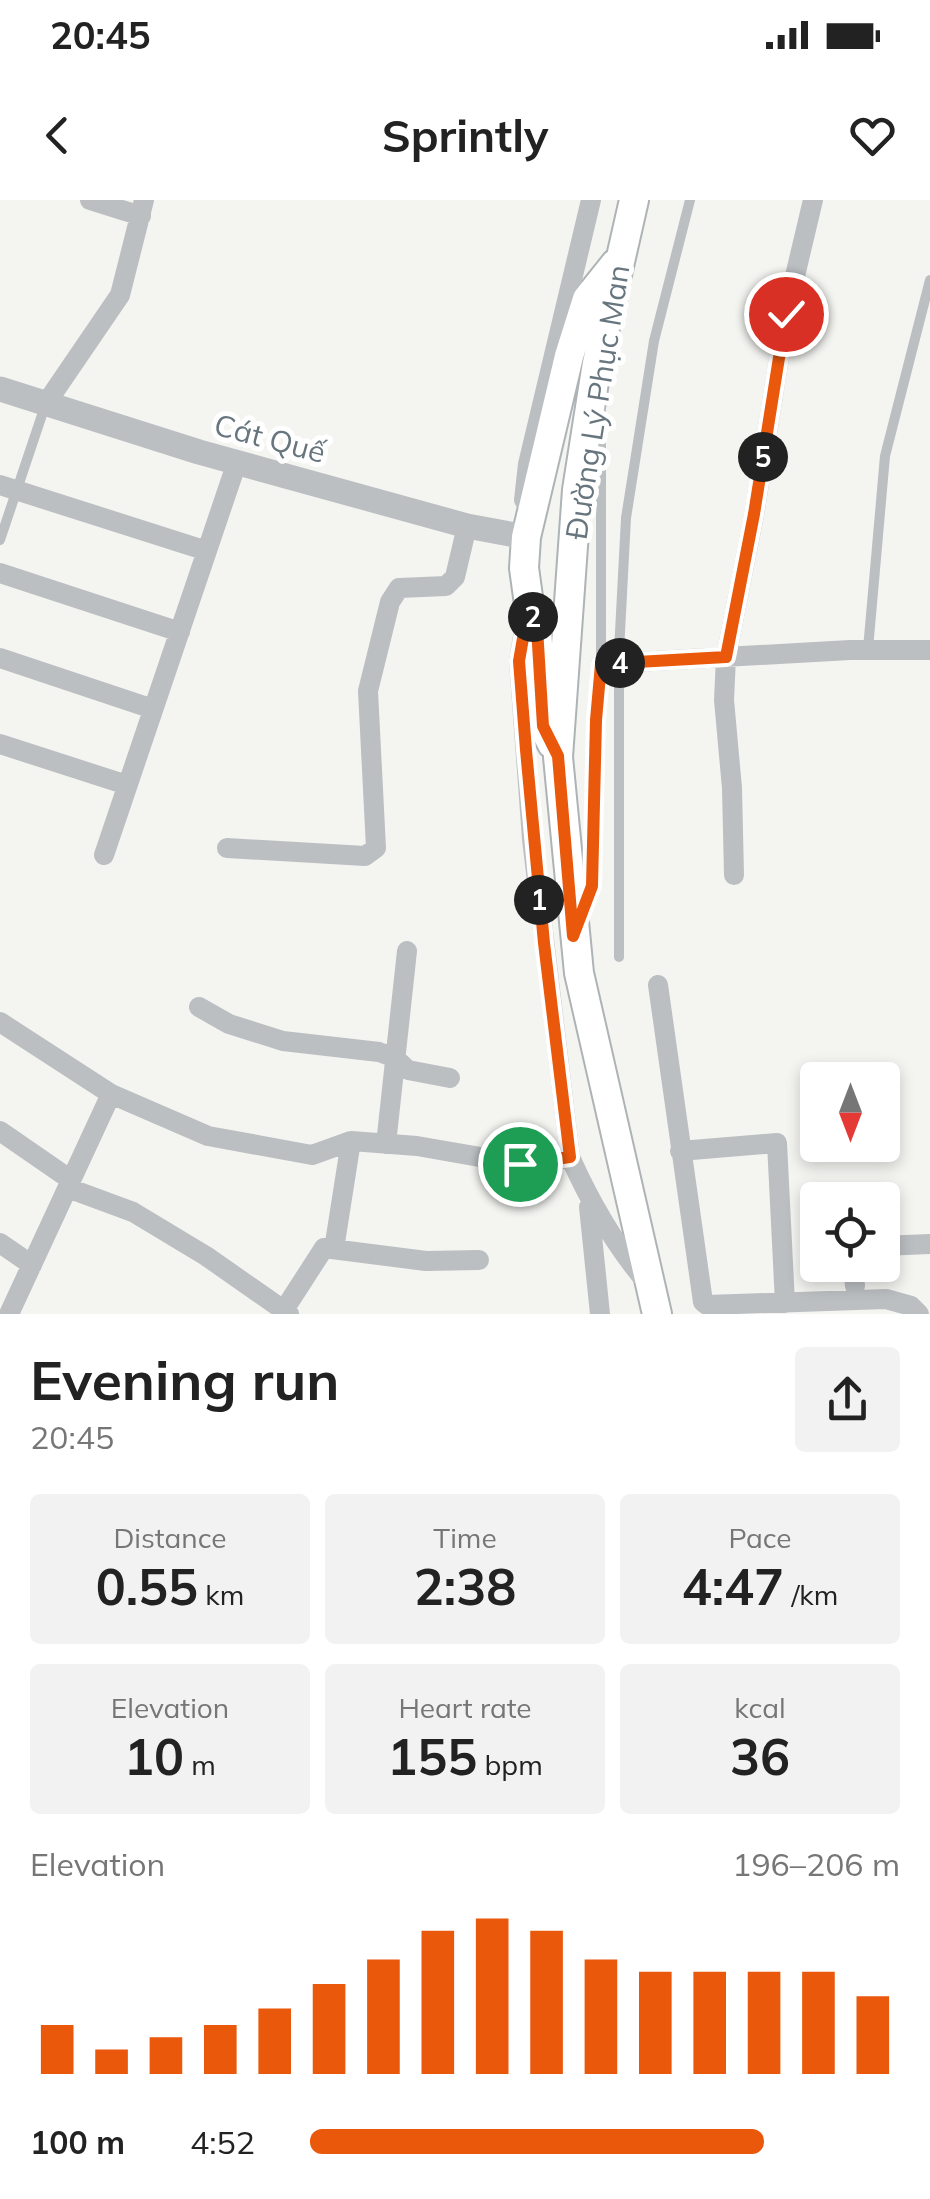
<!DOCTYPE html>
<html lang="en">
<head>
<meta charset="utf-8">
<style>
	body { margin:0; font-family:Mulish,sans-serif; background:#f2f2f2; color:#222; height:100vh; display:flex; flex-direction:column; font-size:38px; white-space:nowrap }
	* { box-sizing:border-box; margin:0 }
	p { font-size:32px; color:#767676 }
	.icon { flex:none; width:55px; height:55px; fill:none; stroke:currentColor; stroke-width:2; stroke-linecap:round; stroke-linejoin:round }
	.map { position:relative; height:1114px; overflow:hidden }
	.details { display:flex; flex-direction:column; background:#fff; flex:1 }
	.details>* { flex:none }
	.needle { width:65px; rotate:180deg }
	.buttons { position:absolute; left:800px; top:862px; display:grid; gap:20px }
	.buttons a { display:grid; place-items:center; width:100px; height:100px; border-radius:10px; background:#fff; box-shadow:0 5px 15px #0003; font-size:50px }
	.pin { position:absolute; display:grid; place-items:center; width:85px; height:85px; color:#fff; margin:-42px; border:5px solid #fff; border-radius:50%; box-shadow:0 2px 10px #0007 }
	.km { position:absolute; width:50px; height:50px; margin:-25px; border-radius:50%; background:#222; color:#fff; font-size:28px; line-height:50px; text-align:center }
	.round { display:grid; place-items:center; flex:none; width:105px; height:105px; border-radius:10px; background:#f2f2f2 }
	.headline { display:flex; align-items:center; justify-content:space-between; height:170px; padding:0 30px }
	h1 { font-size:55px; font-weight:700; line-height:75px }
	.figures { display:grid; grid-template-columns:repeat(3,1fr); gap:15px; height:170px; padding:10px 30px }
	.figures div { display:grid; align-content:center; border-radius:10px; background:#f2f2f2; text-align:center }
	.figures b { font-size:50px; font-weight:700 }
	.figures small { font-size:28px; font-weight:400 }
	.figures p { font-size:28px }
	.chart { height:280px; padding:20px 30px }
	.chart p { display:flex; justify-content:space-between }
	.chart svg { width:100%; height:180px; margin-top:10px; stroke:#ea580c; stroke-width:6 }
	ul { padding:0 30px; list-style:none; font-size:32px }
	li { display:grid; grid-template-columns:160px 120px 1fr; align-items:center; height:75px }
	li i { height:25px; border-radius:12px; background:#ea580c }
	.status { display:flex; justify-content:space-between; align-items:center; height:70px; padding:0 50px; background:#fff; direction:ltr }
	.status svg { height:28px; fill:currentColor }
	header { display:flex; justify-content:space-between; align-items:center; height:130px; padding:0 30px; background:#fff; font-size:45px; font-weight:700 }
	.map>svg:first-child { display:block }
</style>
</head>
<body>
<div class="status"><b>20:45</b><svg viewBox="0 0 49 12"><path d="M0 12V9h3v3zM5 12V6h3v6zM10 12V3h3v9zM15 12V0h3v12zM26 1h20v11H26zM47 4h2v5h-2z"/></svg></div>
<header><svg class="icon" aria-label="back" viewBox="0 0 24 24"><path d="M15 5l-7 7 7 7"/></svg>Sprintly<svg class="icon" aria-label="heart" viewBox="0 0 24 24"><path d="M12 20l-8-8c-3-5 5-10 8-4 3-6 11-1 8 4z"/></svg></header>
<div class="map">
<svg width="930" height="1114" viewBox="0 0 930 1114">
	<rect width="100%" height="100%" fill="#f4f4f1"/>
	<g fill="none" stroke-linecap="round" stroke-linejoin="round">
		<defs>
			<path id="secondary" d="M634,0L597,163L577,290L558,557L579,773L657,1114
				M552,544L543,526L537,428L529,404L524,368L526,337L569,156L587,99L615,64"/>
		</defs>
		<!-- secondary casing -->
		<use href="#secondary" stroke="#aeb3b6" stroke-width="32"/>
		<!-- service -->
		<path stroke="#bbbfc2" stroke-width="10" d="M0,340L46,203
			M868,449L885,256L930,80
			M583,710L591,685L596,521L601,464V209
			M619,757V451L626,318L654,141L690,0"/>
		<!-- minor -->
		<path stroke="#bbbfc2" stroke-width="20" d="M90,0L141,16
			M47,202L120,95L144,0
			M0,285L207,351
			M524,300L528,264L591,0
			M0,373L180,432
			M527,411L519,461L532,639L570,957C591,1004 615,1046 649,1085
			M0,458L153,509
			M601,464L850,450H930
			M0,544L127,585
			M227,648L365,656L376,648L368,491L390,402L399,388L446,386L455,377L467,326
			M104,655L237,262
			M734,675L732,588L724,500L726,457L754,315L786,114L813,0
			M658,785L703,1102L707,1105L886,1099L911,1106L919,1114
			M199,807L229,824L283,841L379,852L395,858L408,870L450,878
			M0,822L111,894L208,936L312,955L351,941L417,946L520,964L570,957
			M0,931L71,980
			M386,944L407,751
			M680,951L777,943L785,1103
			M68,988L133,1012L206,1056L289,1114
			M589,1007L600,1114
			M0,1043L32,1065
			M882,1046L930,1044
			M334,1049L351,941
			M853,1065L855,1086
			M284,1110L324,1048L426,1061L479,1060
			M9,1114L111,894"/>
		<!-- tertiary -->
		<path stroke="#bbbfc2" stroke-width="25" d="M0,189L199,252L467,326L526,337"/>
		<!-- secondary -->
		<use href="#secondary" stroke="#fff" stroke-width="28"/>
	</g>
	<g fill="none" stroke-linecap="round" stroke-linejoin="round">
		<defs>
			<path id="route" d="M520,964L570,957L544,743L526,550L519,461L529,404L537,428L543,526L558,556L573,736L592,686L596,520L601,464L726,457L754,314L786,114"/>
		</defs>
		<!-- route casing -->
		<use href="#route" stroke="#fff" stroke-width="20"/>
		<!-- route -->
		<use href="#route" stroke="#ea580c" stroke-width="12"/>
	</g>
	<g text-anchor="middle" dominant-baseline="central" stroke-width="10" stroke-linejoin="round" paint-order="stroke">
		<!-- street labels -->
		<g font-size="30" fill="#67767e" stroke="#fff">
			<text transform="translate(597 202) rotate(-81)">Đường Lý Phục Man</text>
			<text transform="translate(270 238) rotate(15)">Cát Quế</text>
		</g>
	</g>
</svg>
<div class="buttons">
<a><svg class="needle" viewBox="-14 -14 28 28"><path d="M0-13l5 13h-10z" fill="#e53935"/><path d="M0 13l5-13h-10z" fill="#767676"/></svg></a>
<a><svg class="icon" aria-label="locate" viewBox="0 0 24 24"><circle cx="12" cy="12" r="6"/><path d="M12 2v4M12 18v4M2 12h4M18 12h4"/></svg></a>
</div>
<div class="pin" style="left:520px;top:964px;background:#1e9e55"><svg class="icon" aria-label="arrive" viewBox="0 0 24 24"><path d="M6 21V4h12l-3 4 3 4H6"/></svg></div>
<div class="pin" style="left:786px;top:114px;background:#d93025"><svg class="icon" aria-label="check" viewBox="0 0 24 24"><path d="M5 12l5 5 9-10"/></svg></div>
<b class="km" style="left:539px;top:700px">1</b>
<b class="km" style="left:533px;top:417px">2</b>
<b class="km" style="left:620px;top:463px">4</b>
<b class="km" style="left:763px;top:257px">5</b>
</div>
<section class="details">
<div class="headline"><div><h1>Evening run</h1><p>20:45</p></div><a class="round"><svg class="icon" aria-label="share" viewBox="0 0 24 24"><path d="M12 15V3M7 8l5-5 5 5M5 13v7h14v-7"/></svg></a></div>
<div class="figures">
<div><p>Distance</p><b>0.55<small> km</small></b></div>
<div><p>Time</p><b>2:38</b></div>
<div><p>Pace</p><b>4:47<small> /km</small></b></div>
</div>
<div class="figures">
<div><p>Elevation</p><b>10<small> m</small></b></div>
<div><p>Heart rate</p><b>155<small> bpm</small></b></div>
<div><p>kcal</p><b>36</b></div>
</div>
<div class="chart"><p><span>Elevation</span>196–206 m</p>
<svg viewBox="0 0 160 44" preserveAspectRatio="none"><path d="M5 44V32M15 44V38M25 44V35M35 44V32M45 44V28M55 44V22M65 44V16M75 44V9M85 44V6M95 44V9M105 44V16M115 44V19M125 44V19M135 44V19M145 44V19M155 44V25"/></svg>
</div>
<ul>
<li><b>100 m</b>4:52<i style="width:77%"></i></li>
</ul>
</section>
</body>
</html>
